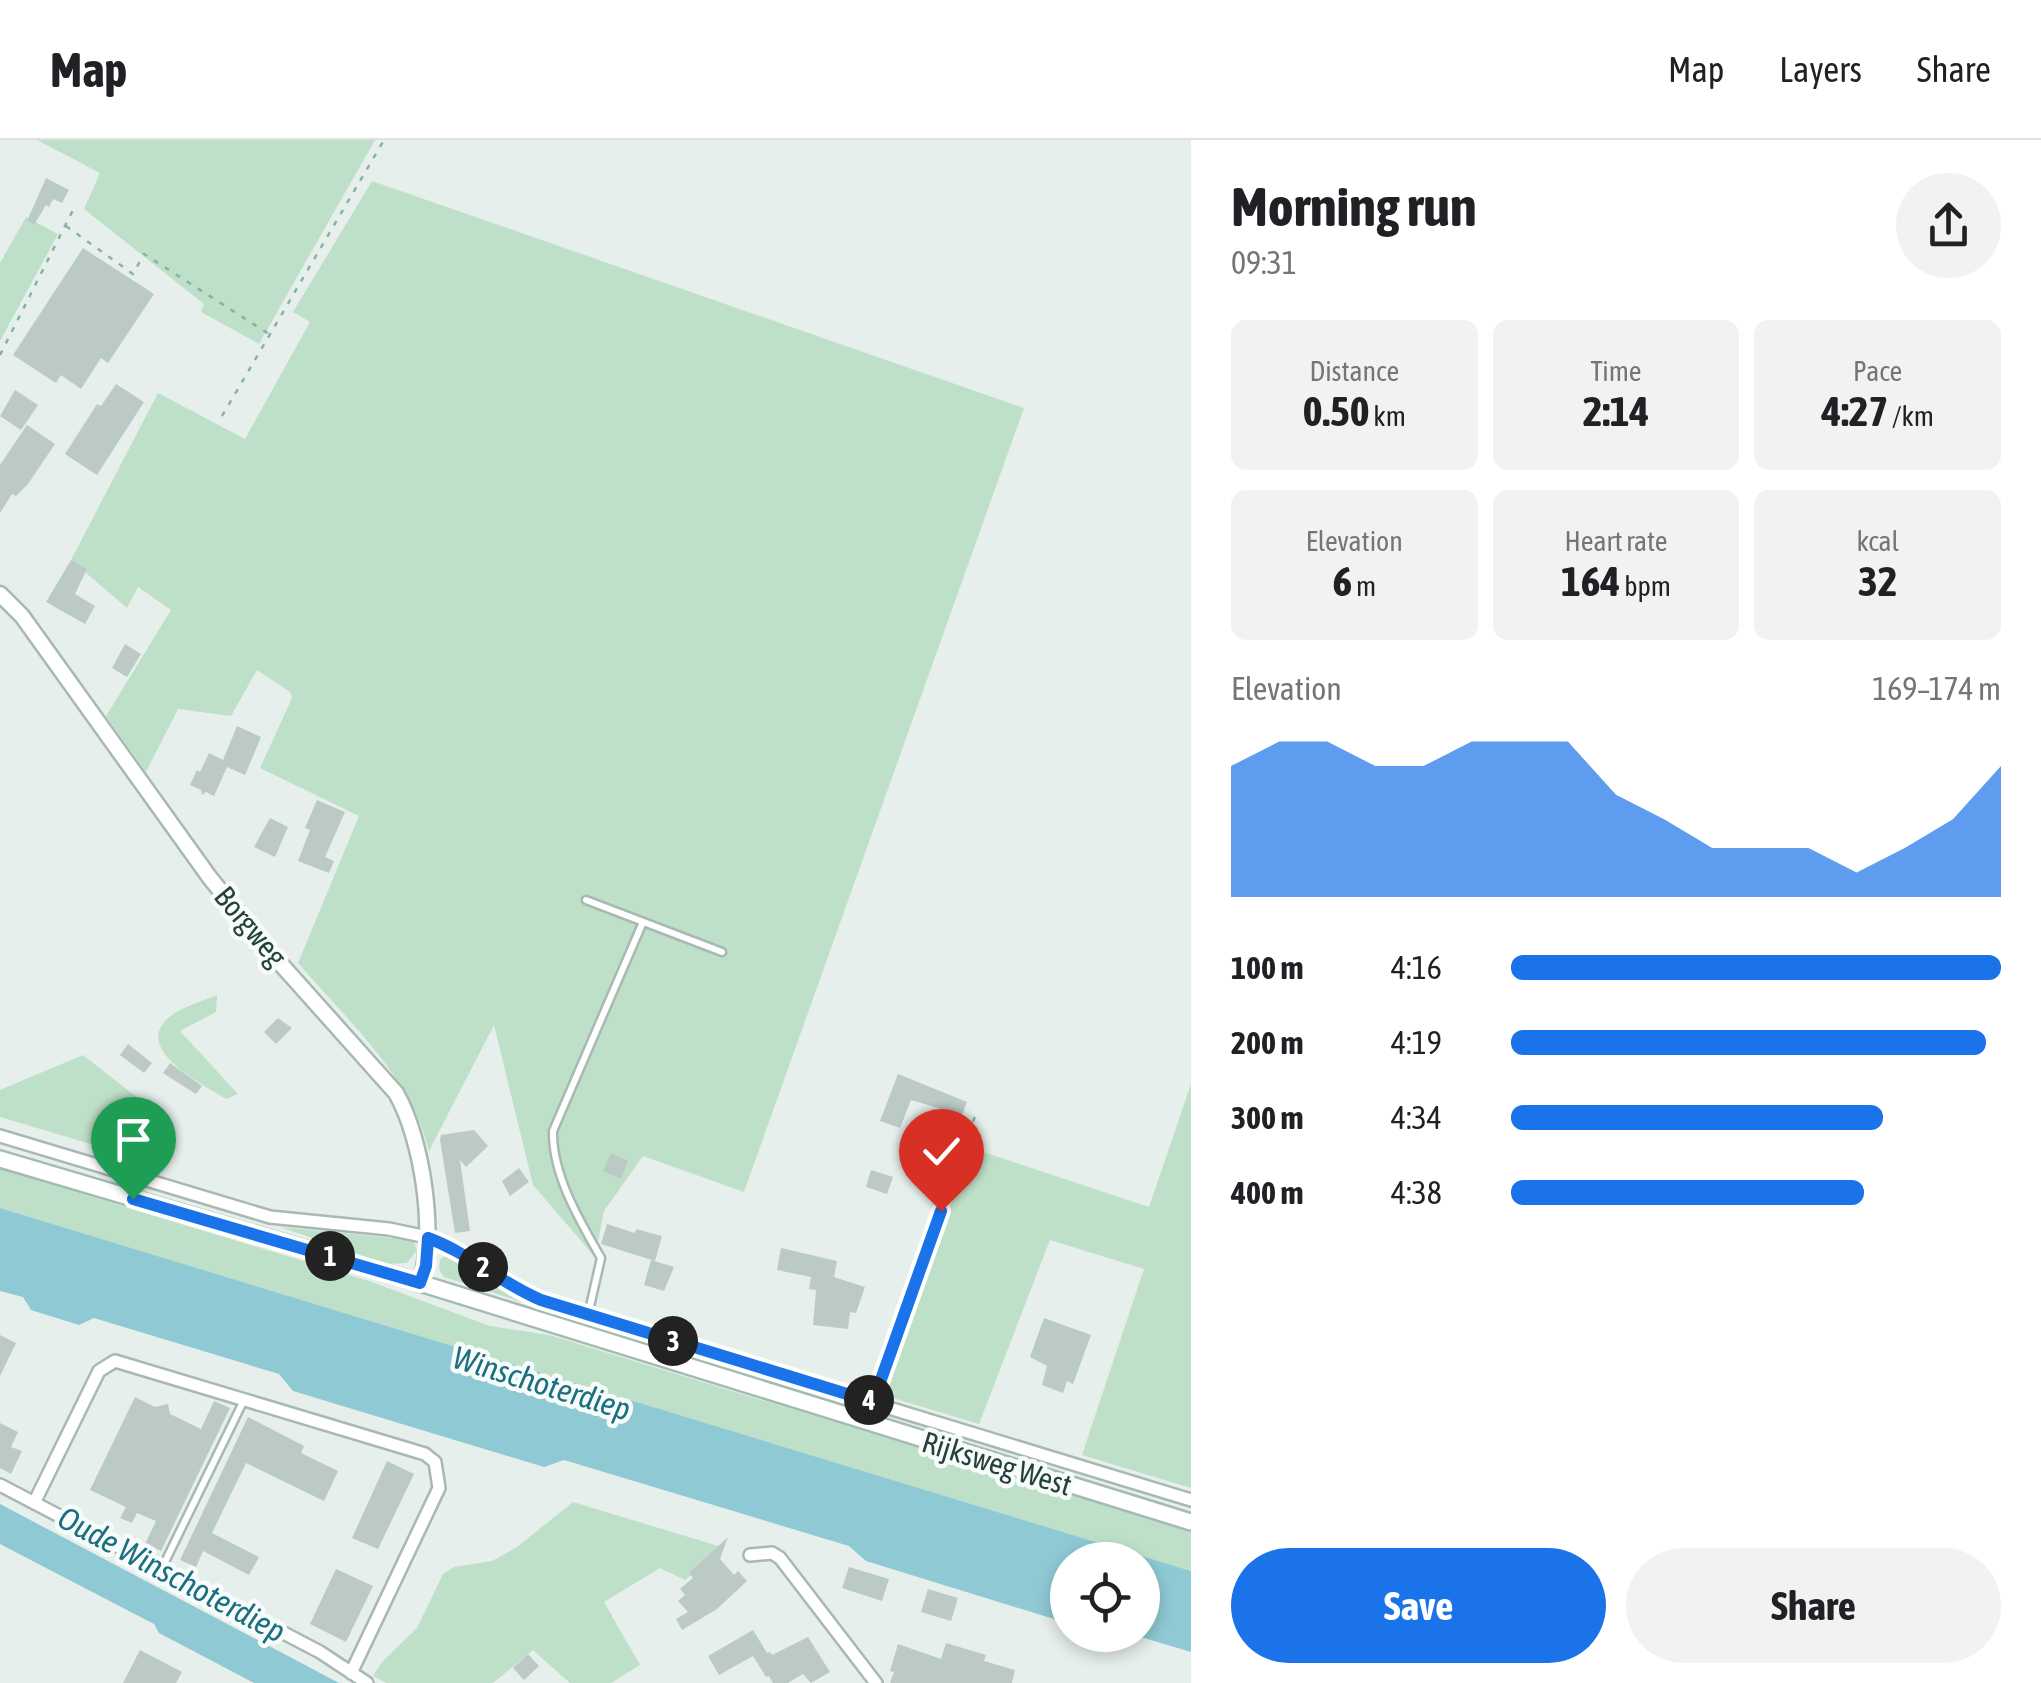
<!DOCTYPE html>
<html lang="en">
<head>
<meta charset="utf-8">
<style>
	body { margin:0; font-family:"Asap Condensed",sans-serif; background:#f2f2f2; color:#202124; height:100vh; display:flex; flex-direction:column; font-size:38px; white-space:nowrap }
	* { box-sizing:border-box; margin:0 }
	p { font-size:32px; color:#757577 }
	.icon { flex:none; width:55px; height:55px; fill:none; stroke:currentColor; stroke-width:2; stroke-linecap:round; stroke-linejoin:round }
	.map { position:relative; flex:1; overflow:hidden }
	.sheet { display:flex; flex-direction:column; background:#fff; width:850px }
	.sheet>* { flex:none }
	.fabs { position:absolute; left:1050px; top:1402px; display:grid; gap:20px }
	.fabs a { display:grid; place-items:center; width:110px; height:110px; border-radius:50%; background:#fff; box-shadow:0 5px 15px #0003; font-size:50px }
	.pin { position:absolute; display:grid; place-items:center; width:85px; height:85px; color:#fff; margin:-102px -42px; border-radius:50% 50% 50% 0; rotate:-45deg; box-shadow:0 0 10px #0007 }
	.pin .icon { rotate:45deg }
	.km { position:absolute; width:50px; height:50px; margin:-25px; border-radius:50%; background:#222; color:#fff; font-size:28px; line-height:50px; text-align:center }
	.round { display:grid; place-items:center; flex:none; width:105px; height:105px; border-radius:52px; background:#f2f2f2 }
	.head { display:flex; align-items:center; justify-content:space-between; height:170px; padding:0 40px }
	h1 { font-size:55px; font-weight:700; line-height:75px }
	.stats { display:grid; grid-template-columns:repeat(3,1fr); gap:15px; height:170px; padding:10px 40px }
	.stats div { display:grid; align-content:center; border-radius:15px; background:#f2f2f2; text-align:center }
	.stats b { font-size:42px; font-weight:700 }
	.stats small { font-size:28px; font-weight:400 }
	.stats p { font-size:28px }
	.chart { height:280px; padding:20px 40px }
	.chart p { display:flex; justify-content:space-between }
	.chart svg { width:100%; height:180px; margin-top:10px; fill:#1a73e8; opacity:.7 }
	.primary-button { display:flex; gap:20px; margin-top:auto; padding:20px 40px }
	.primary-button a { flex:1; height:115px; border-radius:60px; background:#1a73e8; color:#fff; font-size:40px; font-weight:700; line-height:115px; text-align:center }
	.primary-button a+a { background:#f2f2f2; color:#202124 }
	ul { padding:0 40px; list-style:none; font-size:32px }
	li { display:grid; grid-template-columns:160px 120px 1fr; align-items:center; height:75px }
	li i { height:25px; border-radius:12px; background:#1a73e8 }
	header { display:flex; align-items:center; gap:60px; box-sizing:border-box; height:140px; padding:0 50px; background:#fff; border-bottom:2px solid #e0e0e0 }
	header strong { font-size:48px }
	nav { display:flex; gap:55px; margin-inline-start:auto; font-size:35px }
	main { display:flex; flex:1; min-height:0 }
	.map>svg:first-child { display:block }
</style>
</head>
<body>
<header>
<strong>Map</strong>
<nav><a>Map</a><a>Layers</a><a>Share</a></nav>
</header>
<main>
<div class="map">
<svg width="1191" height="1543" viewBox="0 0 1191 1543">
	<rect width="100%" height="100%" fill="#e6efeb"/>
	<!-- green -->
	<path fill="#bfe0c8" d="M37,0H375L259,204L201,172L204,164L84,69L100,33Z
		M372,41L1024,268L744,1052L643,1016L604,1071L595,1117L533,1045L494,885L429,1011C411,936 346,879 298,823L359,676L260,628L292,558L290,552L257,530L231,576L178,569L146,632L106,576L171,470L138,447L127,468L71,420L158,253L245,299L310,182L293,172Z
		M26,77L58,94L0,201V123Z
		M217,855L216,872L180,891L238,954L226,959C206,946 135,912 166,880C179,867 201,862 217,855Z
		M83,915L175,987L114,1011L0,977V950Z
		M1191,944V1348L1082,1315L1144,1129L1050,1100L979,1284L883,1255L971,1008L1149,1067Z
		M0,1029L369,1141L490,1186L549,1195L1191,1391V1431L0,1068Z
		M280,1087L413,1100L417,1110L407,1123L388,1124Z
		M447,1114L549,1171L444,1137L439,1129L440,1120Z
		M573,1362L725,1408L685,1440L660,1428L604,1462L640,1525L611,1543H570L533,1510L493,1543H387L373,1536L382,1522L417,1488L443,1434L454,1427L492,1421L517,1407Z"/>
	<!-- water -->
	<path fill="#8ec9d4" d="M0,1068L1191,1431V1512L1134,1495H1142V1420H1068L1067,1483L866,1421L849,1406L564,1320L544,1327L293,1251L279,1234L94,1178L79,1185L31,1170L23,1157L0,1151Z
		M0,1364L339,1543H254L159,1493L154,1484L0,1404Z"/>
	<!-- building -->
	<path fill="#bbcac4" d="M46,38L69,50L62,63L53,59L49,67L46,65L34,85L27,81Z
		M83,108L154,154L108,223L101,218L81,249L61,235L56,243L13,215Z
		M116,244L144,262L97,335L65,314L97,264L101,266Z
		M15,250L38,265L21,290L0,276Z
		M27,285L55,304L28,344L16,356L12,354L0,373V325Z
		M71,420L87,429L75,454L95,466L85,484L46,462Z
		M125,504L141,514L127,537L112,528Z
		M237,586L261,597L245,635L227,627L214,656L206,652L202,655L201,650L190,645L197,630L200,632L209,613L223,620Z
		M317,660L345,672L325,717L334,721L329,733L298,721L310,690L305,688Z
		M270,678L288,687L275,717L254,707Z
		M278,878L292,888L276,904L264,892Z
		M128,904L152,923L144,933L120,915Z
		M170,923L202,946L196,954L163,933Z
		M898,934L967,962L962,975L911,960L900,988L880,981Z
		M474,990L488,1006L466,1027L460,1020L470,1091L455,1093L440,1000L441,995Z
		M611,1013L628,1021L621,1039L603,1031Z
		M519,1028L529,1042L510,1056L502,1041Z
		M871,1030L893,1037L887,1054L866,1047Z
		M607,1084L635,1093L636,1089L662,1096L655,1121L601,1104Z
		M781,1108L837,1121L834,1137L865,1147L856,1173L850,1172L848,1189L813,1185L816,1150L809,1149L811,1137L777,1130Z
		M651,1120L674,1127L664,1151L644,1145Z
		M1044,1178L1091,1195L1073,1244L1067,1241L1063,1253L1042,1245L1047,1226L1030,1217Z
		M0,1195L16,1203L0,1236Z
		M135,1257L155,1267L168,1264L170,1274L201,1289L214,1261L230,1268L161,1411L145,1404L156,1381L137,1373L132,1383L120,1378L126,1367L90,1350Z
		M248,1277L304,1306L301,1313L338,1331L324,1361L246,1323L212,1393L259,1417L249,1435L203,1411L196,1427L180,1420Z
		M0,1283L18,1292L11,1307L22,1311L11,1334L0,1328Z
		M387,1321L414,1334L378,1409L352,1398Z
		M728,1397L720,1419L734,1435L738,1431L747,1441L717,1469L682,1490L676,1479L688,1472L678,1461L685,1455L680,1449L693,1438L689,1433Z
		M849,1427L889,1439L882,1461L842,1448Z
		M336,1429L373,1446L346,1502L310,1484Z
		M928,1449L958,1458L951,1481L921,1472Z
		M753,1490L767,1513L770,1512L772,1515L808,1497L830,1532L811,1543L803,1534L788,1543H773L769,1536L766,1537L753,1516L719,1535L708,1516Z
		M946,1503L986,1515L984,1521L1015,1530L1012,1543H890L894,1532L890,1531L898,1504L941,1519Z
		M140,1510L182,1532L176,1543H123Z
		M528,1514L539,1526L524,1540L513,1528Z"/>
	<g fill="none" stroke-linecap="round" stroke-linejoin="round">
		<defs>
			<path id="service" d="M586,760L722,812
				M588,1175L601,1118C580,1081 552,1035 553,991L643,782
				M162,1428L244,1260"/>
			<path id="minor" d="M0,996L270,1077L389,1089L427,1097L464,1113L530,1155L587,1176L1191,1360
				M0,1345L320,1512L367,1543
				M34,1363L99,1231L115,1221L425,1314L435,1322L439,1348L351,1533
				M750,1415L772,1413L780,1418L876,1543"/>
			<path id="tertiary" d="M0,454L22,476L210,738L271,813L396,953C422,998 437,1094 420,1143"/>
			<path id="secondary" d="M0,1019L420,1143L1191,1382"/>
		</defs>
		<!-- service casing -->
		<use href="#service" stroke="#a8b8b2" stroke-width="11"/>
		<!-- minor casing -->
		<use href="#minor" stroke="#a8b8b2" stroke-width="16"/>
		<!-- tertiary casing -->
		<use href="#tertiary" stroke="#a8b8b2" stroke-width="19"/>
		<!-- secondary casing -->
		<use href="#secondary" stroke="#a4bbb3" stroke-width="20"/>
		<!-- path -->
		<path stroke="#86b3a5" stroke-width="2.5" stroke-dasharray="5 8" stroke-linecap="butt" d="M66,86L133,134L144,114L269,194
			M0,215L75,66
			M222,276L384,0
			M877,1251L975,976"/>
		<!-- service -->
		<use href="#service" stroke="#fff" stroke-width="6"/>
		<!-- minor -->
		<use href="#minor" stroke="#fff" stroke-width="11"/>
		<!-- tertiary -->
		<use href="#tertiary" stroke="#fff" stroke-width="14"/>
		<!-- secondary -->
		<use href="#secondary" stroke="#fff" stroke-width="15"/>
	</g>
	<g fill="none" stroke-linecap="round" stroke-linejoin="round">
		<defs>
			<path id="route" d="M133,1059L420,1143L426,1126L428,1098C469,1113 500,1143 541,1160L873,1262L941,1071"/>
		</defs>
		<!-- route casing -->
		<use href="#route" stroke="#fff" stroke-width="20"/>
		<!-- route -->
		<use href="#route" stroke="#1a73e8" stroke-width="12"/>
	</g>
	<g text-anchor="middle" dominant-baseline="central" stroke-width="9" stroke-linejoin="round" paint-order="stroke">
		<!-- street labels -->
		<g font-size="30" fill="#24423a" stroke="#f7fbf9">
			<text transform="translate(251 786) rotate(50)">Borgweg</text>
			<text transform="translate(997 1323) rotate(17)">Rijksweg West</text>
		</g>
		<!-- water labels -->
		<g font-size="32" font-style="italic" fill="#1c6f80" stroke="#f7fbf9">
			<text transform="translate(542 1243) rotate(17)">Winschoterdiep</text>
			<text transform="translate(172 1434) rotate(28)">Oude Winschoterdiep</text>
		</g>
	</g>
</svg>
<div class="fabs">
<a><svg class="icon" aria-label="locate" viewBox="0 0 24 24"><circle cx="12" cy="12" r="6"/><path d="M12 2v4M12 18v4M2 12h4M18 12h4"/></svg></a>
</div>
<div class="pin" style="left:133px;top:1059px;background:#1e9e55"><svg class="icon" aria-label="arrive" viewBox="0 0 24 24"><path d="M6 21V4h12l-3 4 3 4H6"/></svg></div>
<div class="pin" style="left:941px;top:1071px;background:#d93025"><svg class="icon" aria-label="check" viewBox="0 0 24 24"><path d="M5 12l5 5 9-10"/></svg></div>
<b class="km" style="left:330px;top:1116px">1</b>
<b class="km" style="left:483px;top:1127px">2</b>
<b class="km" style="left:673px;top:1201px">3</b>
<b class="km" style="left:869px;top:1260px">4</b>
</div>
<section class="sheet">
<div class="head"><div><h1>Morning run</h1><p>09:31</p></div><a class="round"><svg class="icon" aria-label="share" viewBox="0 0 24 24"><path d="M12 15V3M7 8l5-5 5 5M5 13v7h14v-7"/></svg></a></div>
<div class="stats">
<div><p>Distance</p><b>0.50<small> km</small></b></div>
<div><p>Time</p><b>2:14</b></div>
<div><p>Pace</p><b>4:27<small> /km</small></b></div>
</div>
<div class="stats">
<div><p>Elevation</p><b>6<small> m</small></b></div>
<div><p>Heart rate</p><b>164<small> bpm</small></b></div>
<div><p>kcal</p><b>32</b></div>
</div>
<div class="chart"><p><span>Elevation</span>169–174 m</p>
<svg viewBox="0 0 160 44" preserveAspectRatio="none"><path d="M0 44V12L10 6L20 6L30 12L40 12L50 6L60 6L70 6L80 19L90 25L100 32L110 32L120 32L130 38L140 32L150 25L160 12V44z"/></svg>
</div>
<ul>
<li><b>100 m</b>4:16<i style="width:100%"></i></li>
<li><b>200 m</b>4:19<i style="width:97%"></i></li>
<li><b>300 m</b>4:34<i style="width:76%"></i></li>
<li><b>400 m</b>4:38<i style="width:72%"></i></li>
</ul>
<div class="primary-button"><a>Save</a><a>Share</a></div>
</section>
</main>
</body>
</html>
